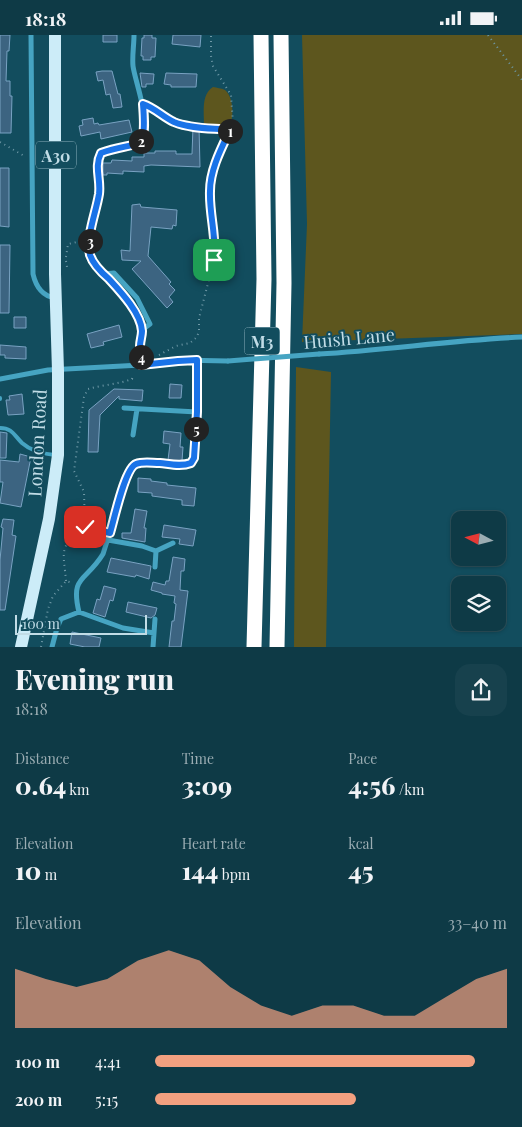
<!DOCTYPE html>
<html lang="en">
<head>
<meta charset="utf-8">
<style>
	body { margin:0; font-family:"Playfair Display",serif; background:#17414d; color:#f1f3f6; height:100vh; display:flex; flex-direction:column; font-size:19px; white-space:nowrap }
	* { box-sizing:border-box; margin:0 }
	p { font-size:16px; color:#9badb3 }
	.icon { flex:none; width:28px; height:28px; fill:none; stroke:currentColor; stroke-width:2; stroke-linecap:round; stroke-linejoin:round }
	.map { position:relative; height:612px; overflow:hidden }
	.drawer { display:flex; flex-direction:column; background:#0e3a46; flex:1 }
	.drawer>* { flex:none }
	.needle { width:32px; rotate:277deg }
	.controls { position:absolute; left:451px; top:476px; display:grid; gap:10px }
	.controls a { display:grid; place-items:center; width:55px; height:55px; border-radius:10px; background:#0e3a46; box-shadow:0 1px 4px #0004,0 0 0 1px #2e545f; font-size:25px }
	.scale { position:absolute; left:15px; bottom:12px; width:132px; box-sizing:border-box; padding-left:5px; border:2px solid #c1dce6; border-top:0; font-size:14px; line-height:18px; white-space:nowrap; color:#c1dce6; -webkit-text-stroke:4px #124d5e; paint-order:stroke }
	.pin { position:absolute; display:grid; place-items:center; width:42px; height:42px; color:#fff; margin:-21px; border-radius:10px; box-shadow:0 2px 8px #0006 }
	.km { position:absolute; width:25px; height:25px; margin:-12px; border-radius:50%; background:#222; color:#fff; font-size:14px; line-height:25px; text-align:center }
	.round { display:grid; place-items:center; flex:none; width:52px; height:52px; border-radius:15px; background:#17414d }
	.summary { display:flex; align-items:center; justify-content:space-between; height:85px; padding:0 15px }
	h1 { font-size:28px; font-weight:800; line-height:38px }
	.metrics { display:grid; grid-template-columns:repeat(3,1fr); gap:8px; height:85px; padding:5px 15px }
	.metrics div { display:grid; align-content:center }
	.metrics b { font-size:25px; font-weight:800 }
	.metrics small { font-size:14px; font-weight:400 }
	.metrics p { font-size:14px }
	.chart { height:140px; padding:10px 15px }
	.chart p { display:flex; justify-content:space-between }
	.chart svg { width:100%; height:90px; margin-top:5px; fill:#f2a080; opacity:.7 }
	ul { padding:0 15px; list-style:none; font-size:16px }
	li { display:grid; grid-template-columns:80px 60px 1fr; align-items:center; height:38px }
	li i { height:12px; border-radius:6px; background:#f2a080 }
	.status { display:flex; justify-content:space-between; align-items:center; height:35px; padding:0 25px; background:#0e3a46; direction:ltr }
	.status svg { height:14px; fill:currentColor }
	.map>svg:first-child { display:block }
</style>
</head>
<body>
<div class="status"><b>18:18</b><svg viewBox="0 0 49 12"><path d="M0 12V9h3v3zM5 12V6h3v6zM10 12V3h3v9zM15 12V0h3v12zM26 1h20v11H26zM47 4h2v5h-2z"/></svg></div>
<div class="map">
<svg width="522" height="612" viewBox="0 0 522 612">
	<rect width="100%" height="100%" fill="#124d5e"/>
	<!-- green -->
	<path fill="#5d561e" d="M302,0H522V299L302,307L307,189Z
		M213,52C217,53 221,53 225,55C234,62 234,84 229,93L205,91L204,90C204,78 201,59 213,52Z
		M296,332L331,337L326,612H294Z"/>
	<!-- building -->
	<path fill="#3c6481" stroke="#79a2c2" d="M0,0H10L9,16H7L6,46H10V61H12L11,98H0Z
		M103,0H117V7H103Z
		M144,0H152V3H156L155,22H151V25H143V21H141L142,3H144Z
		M173,0H201L200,12L172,9Z
		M102,36H112L118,59H120L122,72L113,73L110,59L106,60L103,45L98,46L96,37Z
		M140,38L154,39L153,49H146V52H142Z
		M166,38L197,39L196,52H171V50L164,49Z
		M93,83L94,89L98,88L99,90L129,85L132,97L101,104L100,97L81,101L79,91L83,90L82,85Z
		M193,92H199L200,132L151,130L144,131V137L123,136V139L107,138V140H103V128H111L112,125L132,126V122H144V118H155V116H176V119H192Z
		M0,133H9V192L0,191Z
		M140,169L141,172L177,175L176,191L173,190L172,194L151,192L148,221L171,247L169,249L175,255L169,262L173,267L167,273L132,234L141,226L122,225L121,215L130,216L132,170Z
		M0,210H10L9,278H0Z
		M14,282H26V293H14Z
		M119,290L122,302L103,307L104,310L91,313L87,299Z
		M0,310L26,312V324L5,323V320H0Z
		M170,349L182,350L181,363H169Z
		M114,354L143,355L142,366L119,364V361L100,380L98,417H88L89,375Z
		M22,359L24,379L8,380L6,365H10L9,361Z
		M164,396L181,398L180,412H183L182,426L168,425L170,409L163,408Z
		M0,397L7,398L6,423H0Z
		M20,419L31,422L21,472L0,468L3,447H0V425L19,427Z
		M138,443L151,444V446L167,448V450L196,453L194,471L182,470V465L152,461V458L138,457Z
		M135,474L147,476L144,493H146L145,507L122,503V498H131Z
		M3,484L14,485L12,500L16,501L5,575H0V525L3,493L1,492Z
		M164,490L196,495L193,511L179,509L180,504L162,502Z
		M173,522L185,524L184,536H181L180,555L188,556L181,612H169L172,586H174L176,569L174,568L175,561L162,559V558L151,555L153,547L165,550L166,546H169Z
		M111,523L151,531L149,544L136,540L135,542L107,537Z
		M104,551L116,554L113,566L110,565L105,582L93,578L97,564L100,565Z
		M128,567L157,573L155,580L151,583L126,577Z
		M72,597L101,603L99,612H85L70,609Z"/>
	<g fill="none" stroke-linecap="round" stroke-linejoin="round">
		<!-- path -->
		<path stroke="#6f99a7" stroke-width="2" stroke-dasharray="1 4" stroke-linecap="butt" d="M488,0L522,45
			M148,71L176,87L188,91L231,95
			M0,107L26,122
			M66,222L68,209L82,206
			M66,226L67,232
			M159,320L176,311L190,308L197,302L199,296V283L214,225L215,215L210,155L218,121L233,89L231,60L213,31L211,21V0
			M85,492L102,497
			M66,546C64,518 57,511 85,493L84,457L74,436L84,362L88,354C102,350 119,349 132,344L133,340
			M41,612L48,574L53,561L66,546L73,548"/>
		<!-- lane -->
		<path stroke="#46a4c2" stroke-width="4" d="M0,363V364
			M0,393C12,393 14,400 22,408C31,416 44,419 55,420"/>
		<!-- street -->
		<path stroke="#46a4c2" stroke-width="5" d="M31,0L33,239C36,252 42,261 55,263
			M134,0C134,10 132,21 133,31C135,48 157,100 135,111C126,115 111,114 101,117C94,131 102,144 99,159C96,178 86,200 90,220C93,229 102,238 109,244C120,256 141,278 142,296C142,301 140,306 140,311C140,317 141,324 141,330
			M104,239L114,238L137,263L150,289L142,295
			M319,319C387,315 454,305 522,302
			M0,344L48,335L141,330L178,325L228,326
			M124,373L197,377
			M133,400L137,374
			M108,505L142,511L156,516
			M155,532L156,516L173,508
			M79,577C70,540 86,547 103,519L130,434C142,421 170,432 186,430L191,428L194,423L197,377V325
			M52,612L57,593L61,584L79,577L123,593L154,598
			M153,612L155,584"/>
		<!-- primary -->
		<path stroke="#ccecf8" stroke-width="12" d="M21,612L49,484L58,420V336L55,239V0"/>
		<!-- highway -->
		<path stroke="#fff" stroke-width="15" d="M254,612L264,244L261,0
			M277,612L284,248L281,0"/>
		<!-- street-bridge -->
		<path stroke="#46a4c2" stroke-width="5" d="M228,326L319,319"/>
	</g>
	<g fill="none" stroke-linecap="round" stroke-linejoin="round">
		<defs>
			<path id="route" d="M85,492L110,498C114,485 125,433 136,429C143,426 152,428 160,428C170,429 181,432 191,428L194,423L197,377V325L178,326L141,330C141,324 140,317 140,311C140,306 142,301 142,296C141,278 120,256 109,244C102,238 93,229 90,220C86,200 96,178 99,159C101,144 94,132 101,118C141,104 147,120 143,69C155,73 163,82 174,87C191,94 212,93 230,95C221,114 210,135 210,156C209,179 217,203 214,225"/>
		</defs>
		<!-- route casing -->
		<use href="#route" stroke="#fff" stroke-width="10"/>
		<!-- route -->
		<use href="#route" stroke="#1a73e8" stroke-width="6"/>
	</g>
	<g text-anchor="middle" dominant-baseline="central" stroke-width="4" stroke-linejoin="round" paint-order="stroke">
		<!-- shield labels -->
		<g fill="#124d5e" stroke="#8cb1bd" stroke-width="1">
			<rect x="36" y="106.5" width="40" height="27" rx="4"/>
			<rect x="244.5" y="292.5" width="35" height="27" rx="4"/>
		</g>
		<g font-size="16" font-weight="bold" fill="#c1dce6">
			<text x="56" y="120">A30</text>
			<text x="262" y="306">M3</text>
		</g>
		<!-- street labels -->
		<g font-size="18" fill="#c1dce6" stroke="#124d5e">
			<text transform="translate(349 303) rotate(-5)">Huish Lane</text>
			<text transform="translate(37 408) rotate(-87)">London Road</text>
		</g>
	</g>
</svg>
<div class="controls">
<a><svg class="needle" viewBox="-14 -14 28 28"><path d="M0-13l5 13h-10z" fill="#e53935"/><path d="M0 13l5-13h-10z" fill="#9badb3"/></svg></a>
<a><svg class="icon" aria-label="layers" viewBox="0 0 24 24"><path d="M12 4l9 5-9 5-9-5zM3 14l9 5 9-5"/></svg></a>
</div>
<div class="scale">100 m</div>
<div class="pin" style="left:214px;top:225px;background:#1e9e55"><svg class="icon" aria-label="arrive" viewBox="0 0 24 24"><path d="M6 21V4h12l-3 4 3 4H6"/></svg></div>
<div class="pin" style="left:85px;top:492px;background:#d93025"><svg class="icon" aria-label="check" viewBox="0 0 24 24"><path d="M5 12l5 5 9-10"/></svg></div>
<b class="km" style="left:230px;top:96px">1</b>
<b class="km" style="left:141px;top:106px">2</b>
<b class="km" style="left:90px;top:206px">3</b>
<b class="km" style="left:141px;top:322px">4</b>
<b class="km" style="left:196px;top:394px">5</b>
</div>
<section class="drawer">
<div class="summary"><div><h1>Evening run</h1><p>18:18</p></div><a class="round"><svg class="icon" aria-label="share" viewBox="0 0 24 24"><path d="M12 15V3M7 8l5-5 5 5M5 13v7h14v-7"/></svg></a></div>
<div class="metrics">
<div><p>Distance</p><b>0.64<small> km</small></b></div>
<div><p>Time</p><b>3:09</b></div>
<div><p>Pace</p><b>4:56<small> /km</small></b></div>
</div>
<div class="metrics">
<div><p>Elevation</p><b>10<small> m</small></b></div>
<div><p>Heart rate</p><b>144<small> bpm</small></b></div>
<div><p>kcal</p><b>45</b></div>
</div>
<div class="chart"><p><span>Elevation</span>33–40 m</p>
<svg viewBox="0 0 160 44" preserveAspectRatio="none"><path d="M0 44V15L10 20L20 24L30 20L40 11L50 6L60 11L70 24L80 33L90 38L100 33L110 33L120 38L130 38L140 29L150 20L160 15V44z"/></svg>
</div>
<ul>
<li><b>100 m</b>4:41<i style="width:91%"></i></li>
<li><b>200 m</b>5:15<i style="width:57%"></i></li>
</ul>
</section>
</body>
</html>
